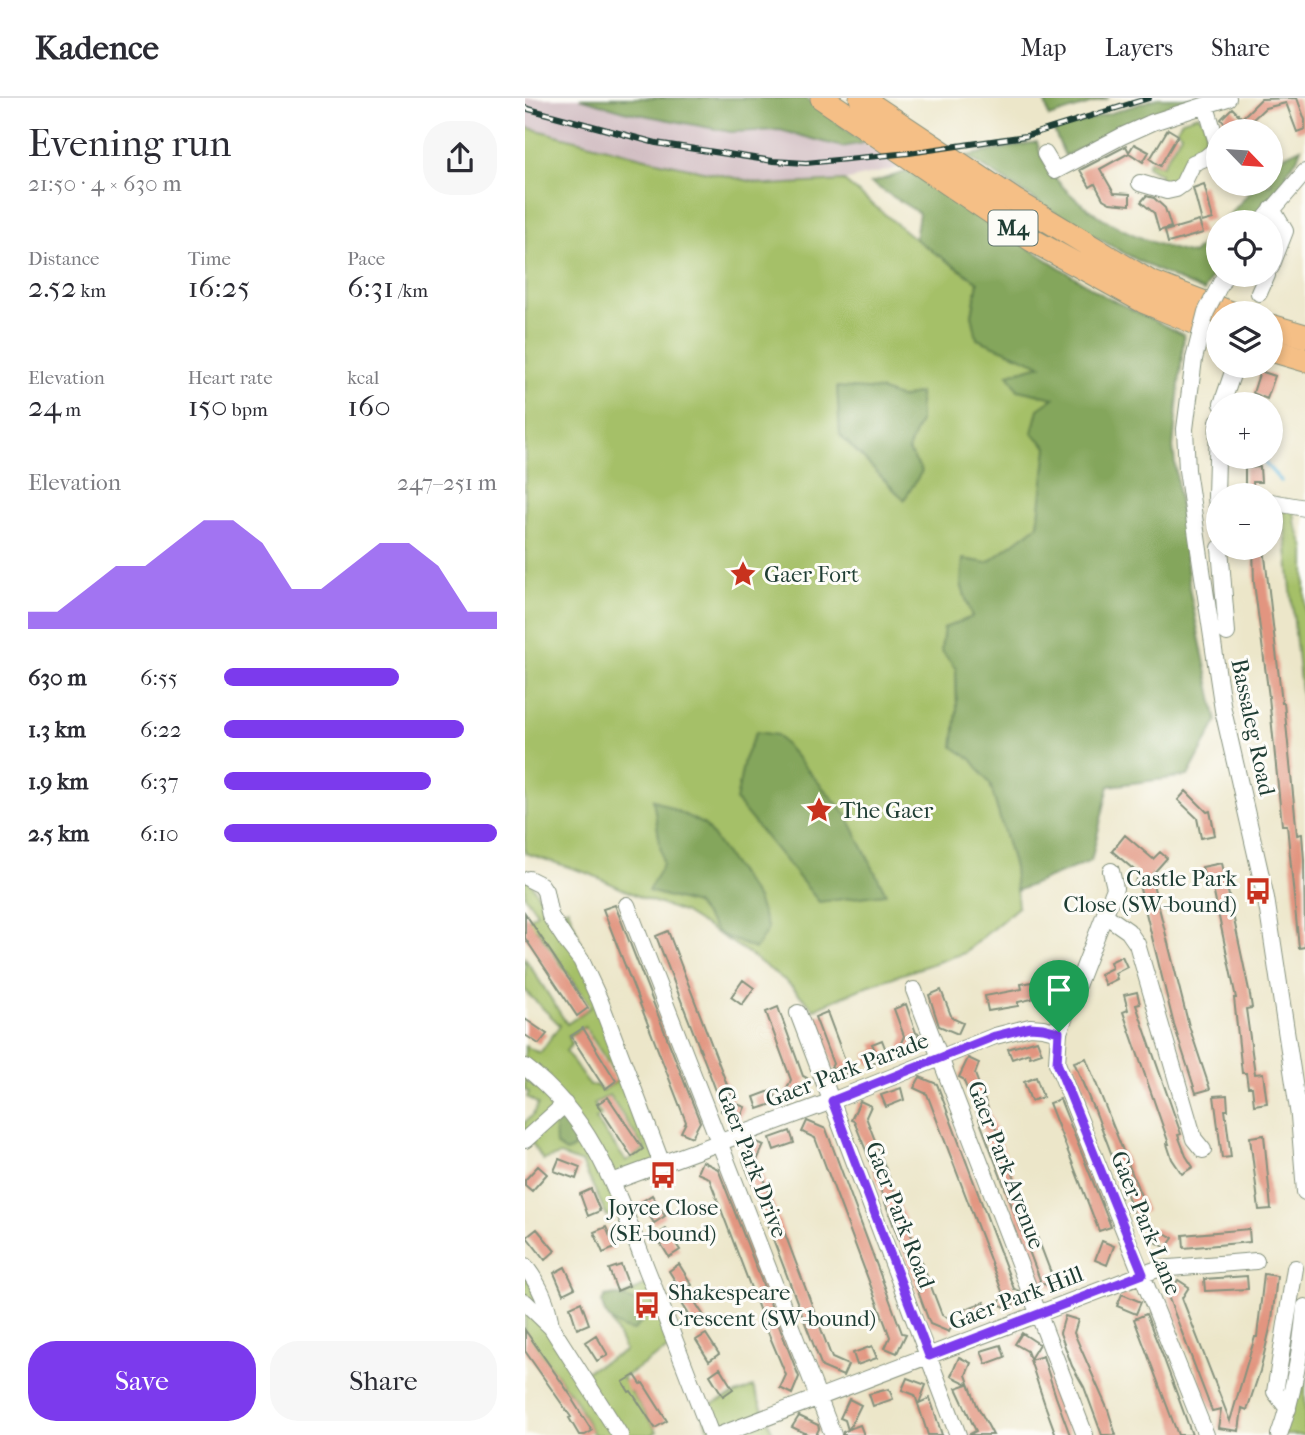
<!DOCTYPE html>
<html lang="en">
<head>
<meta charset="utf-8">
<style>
	body { margin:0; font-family:"IM FELL French Canon",serif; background:#f7f7f7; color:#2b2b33; height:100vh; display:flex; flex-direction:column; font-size:26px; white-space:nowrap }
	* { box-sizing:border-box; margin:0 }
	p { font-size:23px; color:#7c7c81 }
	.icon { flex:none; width:38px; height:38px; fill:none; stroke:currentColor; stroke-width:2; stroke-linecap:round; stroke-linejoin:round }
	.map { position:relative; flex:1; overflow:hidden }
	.panel { display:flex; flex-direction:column; background:#fff; width:525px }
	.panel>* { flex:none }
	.needle { width:46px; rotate:115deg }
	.tools { position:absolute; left:681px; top:21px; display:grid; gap:14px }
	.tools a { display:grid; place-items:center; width:77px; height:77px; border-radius:50%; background:#fff; box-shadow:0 4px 10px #0003; font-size:35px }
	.pin { position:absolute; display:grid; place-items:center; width:60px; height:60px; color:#fff; margin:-72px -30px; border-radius:50% 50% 50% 0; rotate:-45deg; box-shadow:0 0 7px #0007 }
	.pin .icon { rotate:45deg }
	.round { display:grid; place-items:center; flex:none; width:74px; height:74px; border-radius:28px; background:#f7f7f7 }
	.head { display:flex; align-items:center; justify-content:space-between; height:119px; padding:0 28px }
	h1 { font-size:38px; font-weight:600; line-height:52px }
	.stats { display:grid; grid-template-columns:repeat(3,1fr); gap:10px; height:119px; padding:7px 28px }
	.stats div { display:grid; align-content:center }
	.stats b { font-size:30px; font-weight:600 }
	.stats small { font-size:19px; font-weight:400 }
	.stats p { font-size:19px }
	.chart { height:196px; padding:14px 28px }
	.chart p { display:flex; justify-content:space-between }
	.chart svg { width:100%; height:126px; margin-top:7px; fill:#7c3aed; opacity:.7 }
	.primary-button { display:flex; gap:14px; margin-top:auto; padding:14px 28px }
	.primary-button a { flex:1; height:80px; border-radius:28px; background:#7c3aed; color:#fff; font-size:28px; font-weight:600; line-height:80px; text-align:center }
	.primary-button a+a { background:#f7f7f7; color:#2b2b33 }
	ul { padding:0 28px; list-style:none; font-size:23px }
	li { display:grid; grid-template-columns:112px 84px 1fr; align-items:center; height:52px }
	li i { height:18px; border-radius:9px; background:#7c3aed }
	header { display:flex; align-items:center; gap:42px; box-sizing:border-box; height:98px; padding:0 35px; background:#fff; border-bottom:2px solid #e1e1e2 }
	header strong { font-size:33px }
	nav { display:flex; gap:38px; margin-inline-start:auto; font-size:24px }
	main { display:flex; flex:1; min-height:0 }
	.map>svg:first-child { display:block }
</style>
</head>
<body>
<header>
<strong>Kadence</strong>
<nav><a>Map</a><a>Layers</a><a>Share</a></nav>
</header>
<main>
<section class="panel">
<div class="head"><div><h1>Evening run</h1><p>21:50 · 4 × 630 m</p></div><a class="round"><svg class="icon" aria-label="share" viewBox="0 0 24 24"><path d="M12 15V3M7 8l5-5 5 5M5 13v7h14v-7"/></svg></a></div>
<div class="stats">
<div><p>Distance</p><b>2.52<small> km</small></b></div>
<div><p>Time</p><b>16:25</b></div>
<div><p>Pace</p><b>6:31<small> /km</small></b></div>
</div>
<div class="stats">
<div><p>Elevation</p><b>24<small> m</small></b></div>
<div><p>Heart rate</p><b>150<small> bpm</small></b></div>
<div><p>kcal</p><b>160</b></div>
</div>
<div class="chart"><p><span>Elevation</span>247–251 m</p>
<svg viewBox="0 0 160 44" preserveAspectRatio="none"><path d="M0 44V38L10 38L20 30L30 22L40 22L50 14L60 6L70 6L80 14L90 30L100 30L110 22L120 14L130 14L140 22L150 38L160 38V44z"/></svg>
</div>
<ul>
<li><b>630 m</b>6:55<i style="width:64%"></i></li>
<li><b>1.3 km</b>6:22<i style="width:88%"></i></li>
<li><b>1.9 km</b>6:37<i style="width:76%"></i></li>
<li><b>2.5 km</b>6:10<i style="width:100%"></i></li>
</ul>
<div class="primary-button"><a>Save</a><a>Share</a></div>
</section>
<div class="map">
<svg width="780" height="1337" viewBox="0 0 780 1337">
	<rect width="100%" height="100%" fill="#fdfcf7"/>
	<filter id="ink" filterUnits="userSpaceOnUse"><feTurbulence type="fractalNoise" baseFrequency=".0143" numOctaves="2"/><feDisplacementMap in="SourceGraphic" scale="14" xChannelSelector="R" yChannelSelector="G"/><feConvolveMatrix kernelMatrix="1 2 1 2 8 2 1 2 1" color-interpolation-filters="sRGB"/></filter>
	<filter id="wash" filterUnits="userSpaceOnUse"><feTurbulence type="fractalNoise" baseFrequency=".00686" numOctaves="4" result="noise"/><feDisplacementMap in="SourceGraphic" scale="28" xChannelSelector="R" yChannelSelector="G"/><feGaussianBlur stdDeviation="1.57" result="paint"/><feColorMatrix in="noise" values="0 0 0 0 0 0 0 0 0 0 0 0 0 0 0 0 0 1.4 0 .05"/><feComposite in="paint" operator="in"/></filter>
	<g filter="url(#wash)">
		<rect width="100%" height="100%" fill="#ece6c9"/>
		<!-- industrial -->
		<path fill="#d2bec3" d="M0,0H55L103,14L206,34L255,32L317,49L339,45L376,69L319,83L243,87L136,64L0,29Z"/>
		<!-- green -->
		<path fill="#a5c067" stroke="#627e4e" stroke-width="2" fill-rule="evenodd" d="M673,17C697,35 661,74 646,89L632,85L635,76L622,68L624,63L637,68L656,36L652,31L657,22Z
			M0,29L136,64L243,87L319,83L390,141L453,184L447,217L517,267L483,276L530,300L513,427L436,486L447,519L431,570L432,612L429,648L446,661L465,685L489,769L493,809L439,855L342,888L289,911L262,884L220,853L158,814L115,799L65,776L0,755Z
			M757,406L769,408L770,424L780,450V625C770,552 766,478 757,406Z
			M0,775L25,817L43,810L137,1066L87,1084L99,1113L82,1118L57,1065L35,1057L18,1062L4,1040L0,1042V1024L8,1017L13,1006L2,999L4,994L0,992V948L15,955L35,927L0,893V860L42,926L66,909L12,831L9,832L0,823L12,815L0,798ZM60,929L94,982L77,993L71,987L65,988L41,953L47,946L43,938ZM84,997L120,1051L101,1063L70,1021L76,1017L69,1006Z
			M0,1168L56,1276L100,1253L79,1208L127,1184L151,1246L97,1280L132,1333L127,1337H69L49,1300L0,1234Z
			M780,1209V1337H754Z
			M228,1289L249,1337H186L176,1310Z"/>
		<!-- forest -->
		<path fill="#84a65c" stroke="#527248" stroke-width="2" d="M55,0H281L339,45L317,49L255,32L206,34L103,14Z
			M519,0H584L524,19Z
			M633,0H677L616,21L540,58L529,33Z
			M512,44C526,103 612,145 668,156L693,130V167L679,193C595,159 519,108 442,58Z
			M776,50L772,61L761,75L764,78L726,124H698L732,86H746V70L754,60Z
			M383,73L581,199L659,237L648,349L665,495L692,623L663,678L584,688L566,763L491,793L489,769L465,686L446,661L428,649L432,612L431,571L416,552L419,530L447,519L436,486L438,461L462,465L513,427L522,349L507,335L513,311L529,300L493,292L483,276L516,267L452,241L447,217L453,184L390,141L394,115L346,85Z
			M312,289L355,292L376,300L394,295L395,323L383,352L397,373L379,402L315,337Z
			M231,634L252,637L321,716L361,796L294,804L211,703L219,661Z
			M128,701L180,727L232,801L243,831L230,851L194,836L170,806L123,793L138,766Z
			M38,1022L46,1025L50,1032L49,1050L41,1054L31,1047L30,1028Z
			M91,1197L114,1205L118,1213V1222L108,1233C93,1231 78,1220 77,1204L80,1199Z"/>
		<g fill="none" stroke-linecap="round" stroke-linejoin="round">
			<!-- stream -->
			<path stroke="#63b9df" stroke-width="3.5" d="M734,359L756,383"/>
		</g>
		<g id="blocks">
			<!-- building -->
			<path fill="#e29580" d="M772,0L780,22V31L772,34L761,5L740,10L724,25L733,33H715L708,26L704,31L696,21L707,10L717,20L736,1Z
				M643,31L653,37L635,68L625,61Z
				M609,46L624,54L618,64L604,55L575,71L589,95L605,96V107L585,105L578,101L570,86L565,89L555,72L601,48L604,54Z
				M679,86L688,121L677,124L668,90Z
				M621,98L629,100L640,110L646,129L634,133L629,115L616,104Z
				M674,123L678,135L643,145L640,133Z
				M735,273L750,278L742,301L728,295Z
				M735,369L736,384H728V389L720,390V370Z
				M728,450H739L757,605H759L772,737L777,736L779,762L780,849L774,850L762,727H757L744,599L729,485Z
				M661,693L682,714L685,713L690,737L676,740L672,720L653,702Z
				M600,737L628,761L635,754L642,760L626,778L664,928L685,991L671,995L649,927L614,787L610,784L615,777L587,753Z
				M697,765L725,897L727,910L721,911L730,976L738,975L742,1005L729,1007L727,989H723L721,975H717L709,900H711L686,781L680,782L677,769Z
				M90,807L175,1024L167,1039L156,1034L161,1024L78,811Z
				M0,815L63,910L52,918L0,840Z
				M143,833L209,1005L220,1009L215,1021L196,1013L197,1009L187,982L131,838Z
				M597,858L602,869L590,875L592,881L580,887L575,876L587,870L585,864Z
				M218,882L229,890L217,907L206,899Z
				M513,883L515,893L509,894L507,901L493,904V908L463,913L460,898L497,891L496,886Z
				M416,892L427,920L438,925L433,936L414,928L404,897Z
				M612,894L615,906L611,907L656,1036L653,1037L661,1058L668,1069L657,1076L647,1061L642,1046H644L598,914L603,912L599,897Z
				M381,906L391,935L394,936L385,955L374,950L379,938L369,911Z
				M253,909L278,978L282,980L273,999L261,993L266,982L241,914Z
				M302,914L320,962L330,967L325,978L306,969L308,966L290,919Z
				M0,921L22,936L14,946L0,937Z
				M58,930L91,983L80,991L46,938Z
				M357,942L364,960L344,967L340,956L350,952L347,946Z
				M512,942L517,955L505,959L504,955L487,961L483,951Z
				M443,960L454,965L450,976L526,1175L538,1180L533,1192L514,1184L515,1182L449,1008L438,981L434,979Z
				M561,960L622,1113L610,1118L569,1010H568L549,964Z
				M395,979L412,986L489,1191L494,1193L486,1212L474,1206L478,1196L402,996L389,990Z
				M511,979L518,999L506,1003L499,984Z
				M376,990L379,1002L361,1009L356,997Z
				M248,992L253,1004L233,1011L229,999Z
				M702,997L703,1012H700L706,1059L697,1060L689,998Z
				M83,999L118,1051L107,1059L72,1006Z
				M535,1001L586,1129L574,1133L524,1005Z
				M335,1003L346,1008L341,1019L417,1217L429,1223L424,1234L405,1226L340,1050L329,1023L326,1022Z
				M282,1023L301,1031L377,1235L381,1236L372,1255L360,1250L365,1239L290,1040L277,1034Z
				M265,1033L269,1045L249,1052L245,1040Z
				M739,1037L746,1111L734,1112L725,1039Z
				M229,1043L239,1047L232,1062L307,1260L323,1267L318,1278L297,1269L230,1094L218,1062Z
				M34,1061L55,1069L51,1081L29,1073Z
				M177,1063L193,1071L274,1279L267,1296L255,1290L261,1277L242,1232L184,1080L172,1075Z
				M13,1068L22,1076L7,1093L0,1087V1082Z
				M66,1091L75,1113L63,1118L55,1096Z
				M127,1097L140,1118L129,1125L116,1104Z
				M81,1129L90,1150L78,1155L69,1134Z
				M630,1129L648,1140L641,1150L624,1140Z
				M12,1131L30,1153L20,1162L2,1139Z
				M141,1131L155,1152L144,1159L131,1138Z
				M724,1131L725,1144L659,1150L658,1137Z
				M577,1143L589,1148L582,1167L570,1162Z
				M154,1166L167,1187L157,1194L144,1173Z
				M96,1167L104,1188L92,1193L84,1171Z
				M40,1169L50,1190L38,1196L29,1175Z
				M739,1176L752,1178L747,1222L735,1273L722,1312L717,1310L714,1333L693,1330L696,1311L687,1313L643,1198L653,1182L664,1189L657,1200L705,1323L730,1239H732Z
				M722,1178L723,1191L680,1193L679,1181Z
				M597,1196L616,1204L611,1216L592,1208Z
				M168,1201L181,1221L170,1228L157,1207Z
				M56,1204L64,1226L52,1231L45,1209Z
				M459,1204L464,1216L444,1223L440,1211Z
				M621,1216L639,1261L667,1337H653L650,1329L609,1221Z
				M540,1218L553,1222L549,1235L583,1312L591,1337H577L559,1289L547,1268L535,1235Z
				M0,1232L49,1302L48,1303L67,1333L60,1337H54L44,1320L46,1319L0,1253Z
				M497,1235L514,1246L505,1261L502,1253L490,1246Z
				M181,1236L194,1256L184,1263L171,1242Z
				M71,1237L83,1257L72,1263L60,1244Z
				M476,1247L480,1259L461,1266L456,1253Z
				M347,1248L352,1260L332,1267L328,1255Z
				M518,1258L531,1299L545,1337H531L520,1307L505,1262Z
				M434,1259L446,1265L441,1277L452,1307L468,1337H443L451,1333L431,1290L443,1286L426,1278Z
				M195,1270L208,1291L198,1298L185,1277Z
				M110,1277L116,1286L118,1285L142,1323L130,1330L106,1293L104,1294L98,1284Z
				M382,1280L401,1287L394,1305L405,1300L417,1337H403L390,1297L377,1292Z
				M364,1291L368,1301L348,1308L344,1296Z
				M324,1301L336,1307L324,1331L335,1327L339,1337H318V1334L323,1332L320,1322L315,1320Z
				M274,1318L293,1327L294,1331L291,1337H284L267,1329Z"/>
		</g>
	</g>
	<g filter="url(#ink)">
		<use href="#blocks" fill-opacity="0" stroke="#86927e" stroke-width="2"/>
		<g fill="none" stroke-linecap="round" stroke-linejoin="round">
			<defs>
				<path id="minor" d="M520,56L530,73L597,38L628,24L703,0
					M615,85L642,93L651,91L658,86L668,65L680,60L690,52L692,45L681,8
					M737,124L780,74
					M746,169L760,133L747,111
					M734,195L742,177
					M669,261L660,331L662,372L698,612L741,800L774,1018L780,1094
					M697,306L710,268
					M693,323L691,398L693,422
					M746,404L780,410
					M695,450L702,535
					M586,773L590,790L534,934L532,965L681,1337
					M4,781L16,787L20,793L25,818L42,844L56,862L75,903L137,1066
					M102,807L308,1337
					M580,817L603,833L612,846L669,1041L678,1052
					M389,892L560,1337
					M273,915L433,1337
					M0,969C69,1021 92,1095 122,1172C144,1227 165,1282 186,1337
					M0,1042L40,1006
					M87,1084L307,1003L470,938L505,929L518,930L534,934
					M0,1168C15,1188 23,1205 26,1229L95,1337
					M0,1204L26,1229
					M763,1311L750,1294L770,1170
					M195,1337L618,1176L633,1171L731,1163
					M754,1337C769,1295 776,1253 780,1209"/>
				<path id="highway" d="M297,0L507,142L618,203L693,234
					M336,0L489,102L625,184L706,215
					M746,228L780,238
					M746,252L780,262"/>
			</defs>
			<!-- minor casing -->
			<use href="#minor" stroke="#86927e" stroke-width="18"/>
			<!-- highway casing -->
			<use href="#highway" stroke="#86927e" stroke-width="25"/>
			<!-- minor -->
			<use href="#minor" stroke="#fff" stroke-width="16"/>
			<!-- highway -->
			<use href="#highway" stroke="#f5bf86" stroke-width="23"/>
			<defs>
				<path id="rail" d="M0,10L131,45L248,63L281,65L384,55L501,38L624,0"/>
			</defs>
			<!-- rail casing -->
			<use href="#rail" stroke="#1f3d34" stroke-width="6"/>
			<!-- rail -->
			<use href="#rail" stroke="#fdfcf7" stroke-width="3.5" stroke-dasharray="10" stroke-linecap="butt"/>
			<defs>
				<path id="minor-bridge" d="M669,261L681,214L700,177"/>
			</defs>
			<!-- minor-bridge casing -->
			<use href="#minor-bridge" stroke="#86927e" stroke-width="18" stroke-linecap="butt"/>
			<!-- minor-bridge -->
			<use href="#minor-bridge" stroke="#fff" stroke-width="16"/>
		</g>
	</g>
	<g fill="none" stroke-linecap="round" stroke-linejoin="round" filter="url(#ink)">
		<defs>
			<path id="route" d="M505,929L518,930L534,934L532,965L618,1176L404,1258L307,1003L470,938Z"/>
		</defs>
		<!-- route casing -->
		<use href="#route" stroke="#fff" stroke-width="14"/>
		<!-- route -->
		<use href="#route" stroke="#7c3aed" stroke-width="9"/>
	</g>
	<!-- icons -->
	<defs>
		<symbol id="sight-bare" viewBox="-9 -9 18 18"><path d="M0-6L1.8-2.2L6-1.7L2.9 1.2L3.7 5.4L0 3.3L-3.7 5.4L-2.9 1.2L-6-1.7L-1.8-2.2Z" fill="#c8321e" stroke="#fdfcf7" stroke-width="2.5" paint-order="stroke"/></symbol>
		<symbol id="bus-bare" viewBox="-9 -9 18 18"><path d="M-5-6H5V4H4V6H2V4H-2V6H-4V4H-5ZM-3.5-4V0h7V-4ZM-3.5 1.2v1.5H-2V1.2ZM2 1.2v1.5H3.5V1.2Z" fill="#c8321e" stroke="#fdfcf7" stroke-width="2.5" paint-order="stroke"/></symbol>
	</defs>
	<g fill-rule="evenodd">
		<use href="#sight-bare" x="199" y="457" width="38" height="38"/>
		<use href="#sight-bare" x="275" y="693" width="38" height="38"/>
		<use href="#bus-bare" x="714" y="774" width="38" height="38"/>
		<use href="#bus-bare" x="119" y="1058" width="38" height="38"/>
		<use href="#bus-bare" x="103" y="1188" width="38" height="38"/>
	</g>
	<g text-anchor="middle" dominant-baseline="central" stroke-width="6" stroke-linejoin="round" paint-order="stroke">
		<!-- shield labels -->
		<rect fill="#fdfcf7" stroke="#62766e" stroke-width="2" x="463.5" y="112.5" width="49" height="35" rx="5"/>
		<g font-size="21" font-weight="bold" fill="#1f3d34">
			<text x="488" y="130">M4</text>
		</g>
		<!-- poi labels -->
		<g font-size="23" fill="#1f3d34" stroke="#fdfcf7" text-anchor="start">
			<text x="239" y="476">Gaer Fort</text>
			<text x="315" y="712">The Gaer</text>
			<text x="712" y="780" text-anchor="end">Castle Park<tspan x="712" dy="26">Close (SW-bound)</tspan></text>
			<text x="138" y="1109" text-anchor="middle">Joyce Close<tspan x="138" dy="26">(SE-bound)</tspan></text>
			<text x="143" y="1194">Shakespeare<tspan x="143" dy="26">Crescent (SW-bound)</tspan></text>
		</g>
		<!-- street labels -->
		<g font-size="23" fill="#1f3d34" stroke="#fdfcf7">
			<text transform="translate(728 629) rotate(78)">Bassaleg Road</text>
			<text transform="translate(322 972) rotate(-21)">Gaer Park Parade</text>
			<text transform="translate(227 1064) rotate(69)">Gaer Park Drive</text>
			<text transform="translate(481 1067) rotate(69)">Gaer Park Avenue</text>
			<text transform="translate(375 1117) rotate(69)">Gaer Park Road</text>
			<text transform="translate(621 1125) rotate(68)">Gaer Park Lane</text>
			<text transform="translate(491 1200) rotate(-21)">Gaer Park Hill</text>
		</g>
	</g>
</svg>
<div class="tools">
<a><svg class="needle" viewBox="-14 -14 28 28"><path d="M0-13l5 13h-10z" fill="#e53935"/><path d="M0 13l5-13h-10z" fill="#7c7c81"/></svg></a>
<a><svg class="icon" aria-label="locate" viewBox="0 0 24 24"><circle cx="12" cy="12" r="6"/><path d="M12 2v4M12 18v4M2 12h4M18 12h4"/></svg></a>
<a><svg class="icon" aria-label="layers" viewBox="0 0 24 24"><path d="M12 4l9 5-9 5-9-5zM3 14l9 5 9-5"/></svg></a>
<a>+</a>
<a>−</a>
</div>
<div class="pin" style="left:534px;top:934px;background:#1e9e55"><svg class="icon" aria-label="arrive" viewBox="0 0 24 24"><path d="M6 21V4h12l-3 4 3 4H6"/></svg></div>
</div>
</main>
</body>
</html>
